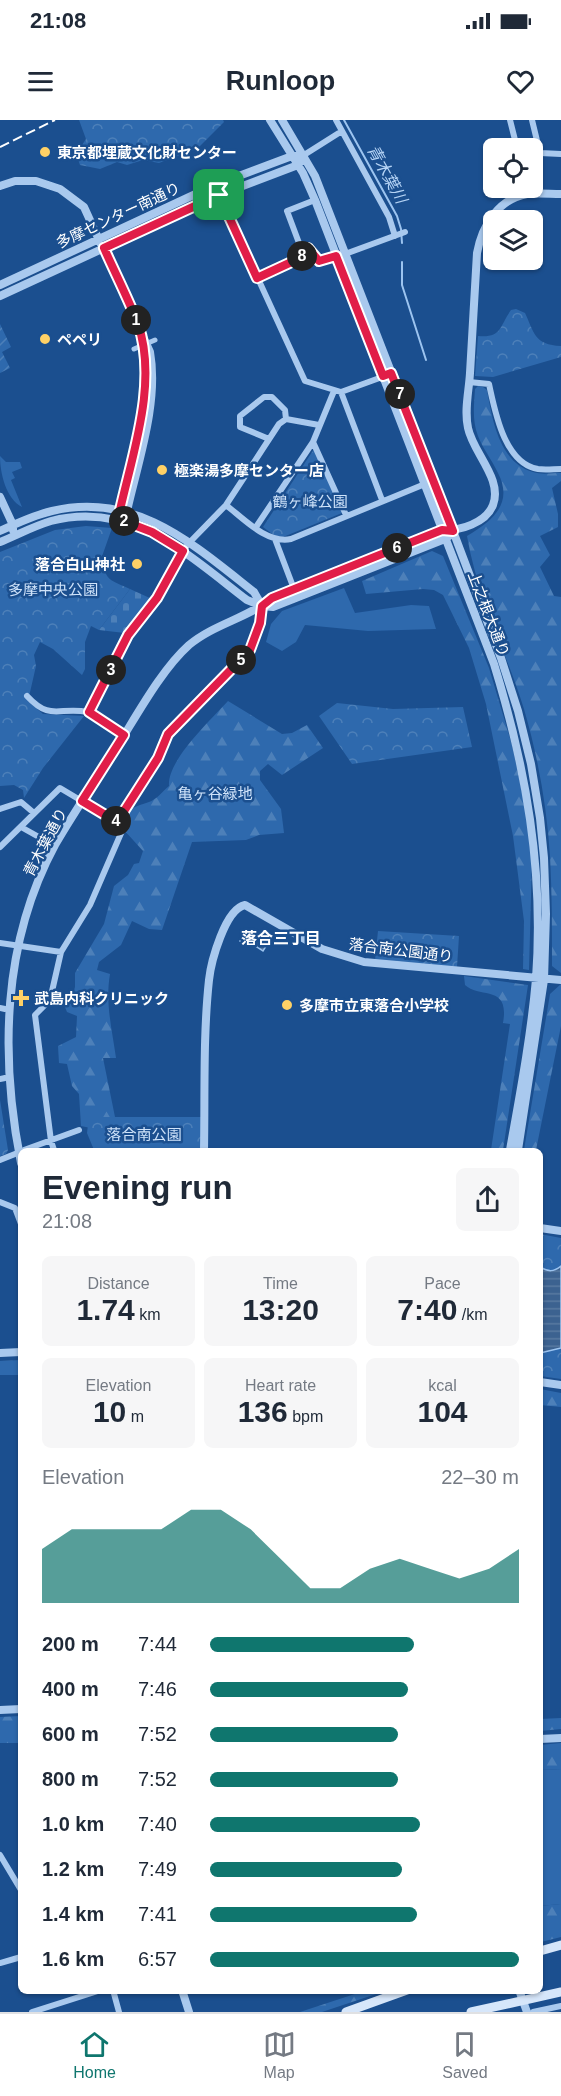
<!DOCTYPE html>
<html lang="en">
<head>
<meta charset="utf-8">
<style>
	body { margin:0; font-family:Helvetica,"Noto Sans JP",sans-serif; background:#f6f6f7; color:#1f2937; height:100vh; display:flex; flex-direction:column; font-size:22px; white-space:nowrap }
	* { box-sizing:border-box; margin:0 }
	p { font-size:20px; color:#747a83 }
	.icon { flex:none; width:33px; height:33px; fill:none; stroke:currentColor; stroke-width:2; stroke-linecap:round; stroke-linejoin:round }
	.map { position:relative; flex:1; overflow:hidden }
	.details { position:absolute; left:18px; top:1028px; width:525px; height:846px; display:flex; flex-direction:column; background:#fff; border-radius:9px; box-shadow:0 2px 4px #0004 }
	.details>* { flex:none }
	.buttons { position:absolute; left:483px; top:18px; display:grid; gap:12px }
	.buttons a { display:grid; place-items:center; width:60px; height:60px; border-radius:9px; background:#fff; box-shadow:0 2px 4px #0004; font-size:30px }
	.pin { position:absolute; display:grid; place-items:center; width:51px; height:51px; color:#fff; margin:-26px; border-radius:12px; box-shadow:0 3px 9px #0006 }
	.km { position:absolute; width:30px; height:30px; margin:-15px; border-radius:50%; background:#222; color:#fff; font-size:16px; line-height:30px; text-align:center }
	.round { display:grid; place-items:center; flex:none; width:63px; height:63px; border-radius:9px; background:#f6f6f7 }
	.head { display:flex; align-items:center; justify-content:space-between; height:102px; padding:0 24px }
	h1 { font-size:33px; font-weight:600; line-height:45px }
	.figures { display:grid; grid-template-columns:repeat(3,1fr); gap:9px; height:102px; padding:6px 24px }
	.figures div { display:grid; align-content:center; border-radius:9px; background:#f6f6f7; text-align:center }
	.figures b { font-size:30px; font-weight:600 }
	.figures small { font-size:16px; font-weight:400 }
	.figures p { font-size:16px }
	.chart { height:168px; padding:12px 24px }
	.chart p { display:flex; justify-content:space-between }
	.chart svg { width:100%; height:108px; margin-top:6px; fill:#0f766e; opacity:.7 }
	ul { padding:0 24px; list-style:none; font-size:20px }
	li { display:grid; grid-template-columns:96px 72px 1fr; align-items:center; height:45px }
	li i { height:15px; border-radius:8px; background:#0f766e }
	.status { display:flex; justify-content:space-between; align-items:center; height:42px; padding:0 30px; background:#fff; direction:ltr }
	.status svg { height:16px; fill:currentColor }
	header { display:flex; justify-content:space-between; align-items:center; height:78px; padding:0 24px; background:#fff; font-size:27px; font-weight:600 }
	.tabs { display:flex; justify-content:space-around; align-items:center; height:84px; border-top:2px solid #e0e1e3; background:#fff; font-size:16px; color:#747a83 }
	.tabs a { display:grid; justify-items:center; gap:3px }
	.tabs .active { color:#0f766e }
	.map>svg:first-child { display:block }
</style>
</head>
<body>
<div class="status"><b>21:08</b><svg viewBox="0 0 49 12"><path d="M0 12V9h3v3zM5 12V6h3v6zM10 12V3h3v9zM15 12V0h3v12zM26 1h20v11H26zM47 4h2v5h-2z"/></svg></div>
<header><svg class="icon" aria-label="menu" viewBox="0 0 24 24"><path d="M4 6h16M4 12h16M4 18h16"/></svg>Runloop<svg class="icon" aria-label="heart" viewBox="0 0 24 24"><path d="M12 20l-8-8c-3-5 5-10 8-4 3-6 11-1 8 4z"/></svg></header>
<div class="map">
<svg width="561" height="1892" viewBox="0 0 561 1892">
	<defs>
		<pattern id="forest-firs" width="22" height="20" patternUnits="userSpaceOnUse" patternTransform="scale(1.5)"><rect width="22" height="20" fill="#2e69ad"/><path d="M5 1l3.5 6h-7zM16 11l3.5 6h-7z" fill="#4d80b9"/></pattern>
		<pattern id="cemetery-stones" width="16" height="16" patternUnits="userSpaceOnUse" patternTransform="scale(1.5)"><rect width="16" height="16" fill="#2e69ad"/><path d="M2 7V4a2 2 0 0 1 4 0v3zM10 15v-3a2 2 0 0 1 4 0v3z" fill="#4d80b9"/></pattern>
		<pattern id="park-crowns" width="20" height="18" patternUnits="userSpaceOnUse" patternTransform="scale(1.5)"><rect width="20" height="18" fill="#2e69ad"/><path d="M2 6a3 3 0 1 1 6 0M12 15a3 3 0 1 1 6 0" fill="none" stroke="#4d80b9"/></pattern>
		<pattern id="garden-furrows" width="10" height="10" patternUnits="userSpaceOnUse" patternTransform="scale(1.5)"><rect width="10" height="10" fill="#2e69ad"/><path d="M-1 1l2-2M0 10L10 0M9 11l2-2" fill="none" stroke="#4d80b9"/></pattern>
		<pattern id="water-rules" width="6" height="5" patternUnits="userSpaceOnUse" patternTransform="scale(1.5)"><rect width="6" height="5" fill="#3c6290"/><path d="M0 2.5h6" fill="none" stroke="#597aa1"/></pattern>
	</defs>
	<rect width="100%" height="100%" fill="#1b4f8f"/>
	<!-- grass -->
	<path fill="#2e69ad" d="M0,336L6,342H20L22,348L12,352L15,358L11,360L22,387C6,379 0,353 0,336Z
		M344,468L355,493L411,485L429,486L436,509L368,511L305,505L296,522L282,531L266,522L271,504L282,491Z
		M561,1649V1784L540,1786V1650Z"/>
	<!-- forest -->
	<path fill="url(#forest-firs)" d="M478,266L483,267L487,270C492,298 499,343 533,352C541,355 552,353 561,353V361L552,368L558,394V407L540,416L550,435L540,447L554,476L561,477V853L552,846C552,809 552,773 550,736C547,687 538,637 524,589C506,531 477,476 467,416C492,401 514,384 498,353C492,340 483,329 478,316C472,301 474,285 475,269Z
		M432,431L443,436L489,548L512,625L528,700L532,739L529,850L523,849L524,801L513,716L486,584L469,528L443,475L434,470L423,469L366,474L362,461Z
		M228,581L282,614L292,613L307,605L323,628L282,655L268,644L260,651V660L281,689L284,713L259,715L246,720L192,722L162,810L149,809L132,801L121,825L99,842L97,850L110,854C105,883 112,909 116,938H103L115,997V1013L81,1006L79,974L72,966L67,944L59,943L58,926L76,917L77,896L67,892L63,882L70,884L75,867V853L104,804L114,766L128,755L134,744L139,743L143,731L124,710L120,699C129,688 137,686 149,682C156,680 163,671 169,666C167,640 211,600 228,581Z
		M464,856L528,865L503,1030H491L510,904L503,903C510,864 480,879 465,865Z
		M561,864V906L536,1030H524L550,874Z
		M21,1240V1255H0V1241Z
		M540,1269L561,1273V1287L540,1285Z
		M21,1596V1623H0V1597Z
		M561,1598V1609L540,1611V1599Z
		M561,1623V1649L540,1650V1625Z
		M561,1784V1817L541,1822L540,1786Z
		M367,1870L385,1871L322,1892H300Z"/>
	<!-- cemetery -->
	<path fill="url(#cemetery-stones)" d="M130,469L152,479L125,513L99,510Z"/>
	<!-- park -->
	<path fill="url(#park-crowns)" d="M79,0H223L224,2L197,29L159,43L143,40L127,45L117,42L100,49L80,45L76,34L86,19Z
		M516,189L525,193C534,212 534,225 561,226V237L493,257L475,256L478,216C502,218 499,207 511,190Z
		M314,329L342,393L283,417L275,416L263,407Z
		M86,406L112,408L100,442L105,445C103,461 118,463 130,469L99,510L91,506L85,522V549L82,555L53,529L40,522L34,535L36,546L28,581L43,594L84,596L43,648L24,678L23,670L14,665L0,666V432L55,410Z
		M337,583L393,589L463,587L472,627L352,644L319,596Z
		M378,811L459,816L457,847L375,840Z
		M0,980L8,1030L6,1034L0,1036Z
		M89,997H201V1030H94L87,1013Z
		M540,1114L561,1118V1259L540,1256Z"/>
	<!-- garden -->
	<path fill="url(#garden-furrows)" d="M0,204L11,227L2,232L10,248L0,253Z"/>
	<!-- water -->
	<path fill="url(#water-rules)" stroke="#9cc4f0" stroke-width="1.5" d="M247,810L268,823L263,831L249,822L246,825L240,821Z
		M561,1146V1228L540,1233V1147C549,1152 553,1152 561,1146Z"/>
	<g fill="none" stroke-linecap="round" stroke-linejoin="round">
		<!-- stream -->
		<path stroke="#9cc4f0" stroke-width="2" d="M344,0L397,96L401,109L402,123
			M402,142V165L426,240"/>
		<!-- minor -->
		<path stroke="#a9c9ee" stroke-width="6" d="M336,0L389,97L395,116
			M510,0L517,28
			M532,0L540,33L561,34
			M304,35L342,11
			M215,65L305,261L341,272L385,256
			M315,80L287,91L299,123L307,128L319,142L336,136
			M345,134L405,112
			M257,158L298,139L307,128
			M469,262L489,264C495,291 504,343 538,349C545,350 554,349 561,349
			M341,272L382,380
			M269,319L240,307V296L264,277H272L285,290L286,299
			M313,322L346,395
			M226,385C244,399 267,424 291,419L425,364
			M256,407L313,322L334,271
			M275,419L294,469
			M27,576C51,602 59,586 88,592C98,594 115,609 124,615
			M89,592L128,515L157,478L179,436L189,423L226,385L279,304L286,299L319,305
			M0,689L21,682L34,693
			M21,707L55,726
			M0,727L60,668L117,702
			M0,823L61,832
			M0,888L5,889
			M0,959L5,958
			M24,1030L79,1010
			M54,1030L51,1021L35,895L50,880L61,832L90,785L122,711L117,702L158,638L168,614L250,530L260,503L262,486
			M0,1040L20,1032
			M0,1082L15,1088L21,1104
			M0,1735L21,1770
			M0,1843L21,1837
			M113,1870L119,1892
			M32,1892L101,1870
			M533,1892L561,1886"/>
		<!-- tertiary -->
		<path stroke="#a9c9ee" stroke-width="8" d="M270,0L303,53L315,80L494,544C526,648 544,749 536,859C531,916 520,974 510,1030
			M282,0L315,56L453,411L501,538L518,591L531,644L540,698L544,738L546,794L544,860L518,1030
			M0,66L15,61H36L60,69L84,87L150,232C159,282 138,342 127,391L121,400
			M0,165L215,65L292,36H297
			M0,176L219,75L298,45L301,41
			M0,377L13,405V410
			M121,394L144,283L146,255L142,224
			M0,411C17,403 34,395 52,391C135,371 193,424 254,472L262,486
			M0,422C17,415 34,406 51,401C132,380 188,435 247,480L262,486L273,487L445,419L449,416
			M204,1030C205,975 203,915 209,860C211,842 225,789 245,785L322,829L364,842L561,860
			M21,1043C0,937 2,823 55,725C73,694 94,663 113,633C135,599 160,551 189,525C214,504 248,498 272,478L442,410C460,411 486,403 493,385C503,359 473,333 468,308C464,290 469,271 470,253C472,213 475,173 477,133C482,106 498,79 527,74C538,73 550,74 561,74
			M540,1108L561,1111
			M0,1233L21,1232
			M540,1262L561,1265
			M0,1590L21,1589
			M540,1619L561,1618
			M182,1870L189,1892
			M519,1870L527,1892"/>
		<!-- secondary -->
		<path stroke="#d6e6fa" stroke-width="9" d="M540,1831L561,1825
			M346,1892L407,1870
			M471,1892L561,1872"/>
		<!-- rail -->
		<path stroke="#fff" stroke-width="2" stroke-dasharray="10 4.5" stroke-linecap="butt" d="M0,27L55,0"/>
		<!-- pedestrian-bridge -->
		<path stroke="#a9c9ee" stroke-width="5" d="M134,229L155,220"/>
	</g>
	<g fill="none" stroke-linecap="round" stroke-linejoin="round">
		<defs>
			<path id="route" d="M219,75L257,158L298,139L308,128L319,141L336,136L383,256L391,253L453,411L442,410L272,478L262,486L260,503L250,530L168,614L158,638L117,702L82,681L124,615L89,592L128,515L157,478L183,431L152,412L121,400L120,390C133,332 158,262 138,204C128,178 115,153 104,128Z"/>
		</defs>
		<!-- route casing -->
		<use href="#route" stroke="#fff" stroke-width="12"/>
		<!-- route -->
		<use href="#route" stroke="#e11d48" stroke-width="8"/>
	</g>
	<!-- markers -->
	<g fill="#ffd166" stroke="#1b4f8f" stroke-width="2">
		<circle cx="45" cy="32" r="6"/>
		<circle cx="45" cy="219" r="6"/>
		<circle cx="162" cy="350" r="6"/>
		<circle cx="137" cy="444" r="6"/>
		<path d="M18 869h6v6h6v6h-6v6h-6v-6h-6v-6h6z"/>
		<circle cx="287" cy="885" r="6"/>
	</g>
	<g text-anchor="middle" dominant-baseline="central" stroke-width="5" stroke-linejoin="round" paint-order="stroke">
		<!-- poi labels -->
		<g font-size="15" font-weight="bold" fill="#fff" stroke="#1b4f8f" text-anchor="start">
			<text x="57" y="32">東京都埋蔵文化財センター</text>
			<text x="57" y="219">ペペリ</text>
			<text x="174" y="350">極楽湯多摩センター店</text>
			<text x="125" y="444" text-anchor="end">落合白山神社</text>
			<text x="34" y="878">武島内科クリニック</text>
			<text x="299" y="885">多摩市立東落合小学校</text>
		</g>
		<!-- street labels -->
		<g font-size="15" fill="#fff" stroke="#1b4f8f">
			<text transform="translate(118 95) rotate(-25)">多摩センター南通り</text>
			<text transform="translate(489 494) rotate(69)">上之根大通り</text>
			<text transform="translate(45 722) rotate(-62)">青木葉通り</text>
			<text transform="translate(401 830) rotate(7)">落合南公園通り</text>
		</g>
		<!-- park labels -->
		<g font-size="15" fill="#cfe3fa" stroke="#1b4f8f">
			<text x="310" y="381">鶴ヶ峰公園</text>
			<text x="53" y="469">多摩中央公園</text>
			<text x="215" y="673">亀ヶ谷緑地</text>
			<text x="144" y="1014">落合南公園</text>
		</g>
		<!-- water labels -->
		<g font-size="16" font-style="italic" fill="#b5d3f5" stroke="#1b4f8f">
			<text transform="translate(387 54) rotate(61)">青木葉川</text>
		</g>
		<!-- neighbourhood labels -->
		<g font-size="16" font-weight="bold" fill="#fff" stroke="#1b4f8f">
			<text x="281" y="818">落合三丁目</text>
		</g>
	</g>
</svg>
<div class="buttons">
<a><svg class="icon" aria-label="locate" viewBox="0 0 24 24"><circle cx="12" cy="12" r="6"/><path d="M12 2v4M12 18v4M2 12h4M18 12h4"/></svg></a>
<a><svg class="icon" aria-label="layers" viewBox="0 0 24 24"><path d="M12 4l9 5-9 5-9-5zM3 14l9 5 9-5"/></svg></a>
</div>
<div class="pin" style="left:219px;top:75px;background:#1e9e55"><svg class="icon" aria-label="arrive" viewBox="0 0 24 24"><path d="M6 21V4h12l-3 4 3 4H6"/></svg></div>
<b class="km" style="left:136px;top:200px">1</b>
<b class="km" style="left:124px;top:401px">2</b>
<b class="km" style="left:111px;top:550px">3</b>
<b class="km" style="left:116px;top:701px">4</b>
<b class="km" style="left:241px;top:540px">5</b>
<b class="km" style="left:397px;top:428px">6</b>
<b class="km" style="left:400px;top:274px">7</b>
<b class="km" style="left:302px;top:136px">8</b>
<section class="details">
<div class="head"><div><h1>Evening run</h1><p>21:08</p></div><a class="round"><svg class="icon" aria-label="share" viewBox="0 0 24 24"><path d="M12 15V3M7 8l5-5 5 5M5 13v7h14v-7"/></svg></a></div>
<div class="figures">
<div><p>Distance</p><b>1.74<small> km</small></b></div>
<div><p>Time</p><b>13:20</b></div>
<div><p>Pace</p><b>7:40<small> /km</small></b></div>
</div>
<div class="figures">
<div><p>Elevation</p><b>10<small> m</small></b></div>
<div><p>Heart rate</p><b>136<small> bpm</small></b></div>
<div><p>kcal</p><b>104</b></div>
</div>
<div class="chart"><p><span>Elevation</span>22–30 m</p>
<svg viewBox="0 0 160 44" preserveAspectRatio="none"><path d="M0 44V22L10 14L20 14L30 14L40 14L50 6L60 6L70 14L80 26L90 38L100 38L110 30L120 26L130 30L140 34L150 30L160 22V44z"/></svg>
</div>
<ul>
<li><b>200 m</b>7:44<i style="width:66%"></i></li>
<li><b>400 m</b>7:46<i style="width:64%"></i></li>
<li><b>600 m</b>7:52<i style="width:61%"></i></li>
<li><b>800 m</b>7:52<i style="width:61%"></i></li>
<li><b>1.0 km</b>7:40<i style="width:68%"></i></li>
<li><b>1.2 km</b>7:49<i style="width:62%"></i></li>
<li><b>1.4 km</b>7:41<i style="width:67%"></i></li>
<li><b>1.6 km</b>6:57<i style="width:100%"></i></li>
</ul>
</section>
</div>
<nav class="tabs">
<a class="active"><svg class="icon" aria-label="home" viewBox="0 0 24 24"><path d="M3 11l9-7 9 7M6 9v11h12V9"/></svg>Home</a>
<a><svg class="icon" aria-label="map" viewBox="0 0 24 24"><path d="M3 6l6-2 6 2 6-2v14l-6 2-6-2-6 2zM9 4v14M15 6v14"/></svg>Map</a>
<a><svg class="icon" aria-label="saved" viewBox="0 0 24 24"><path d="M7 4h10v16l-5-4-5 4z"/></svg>Saved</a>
</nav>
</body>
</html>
